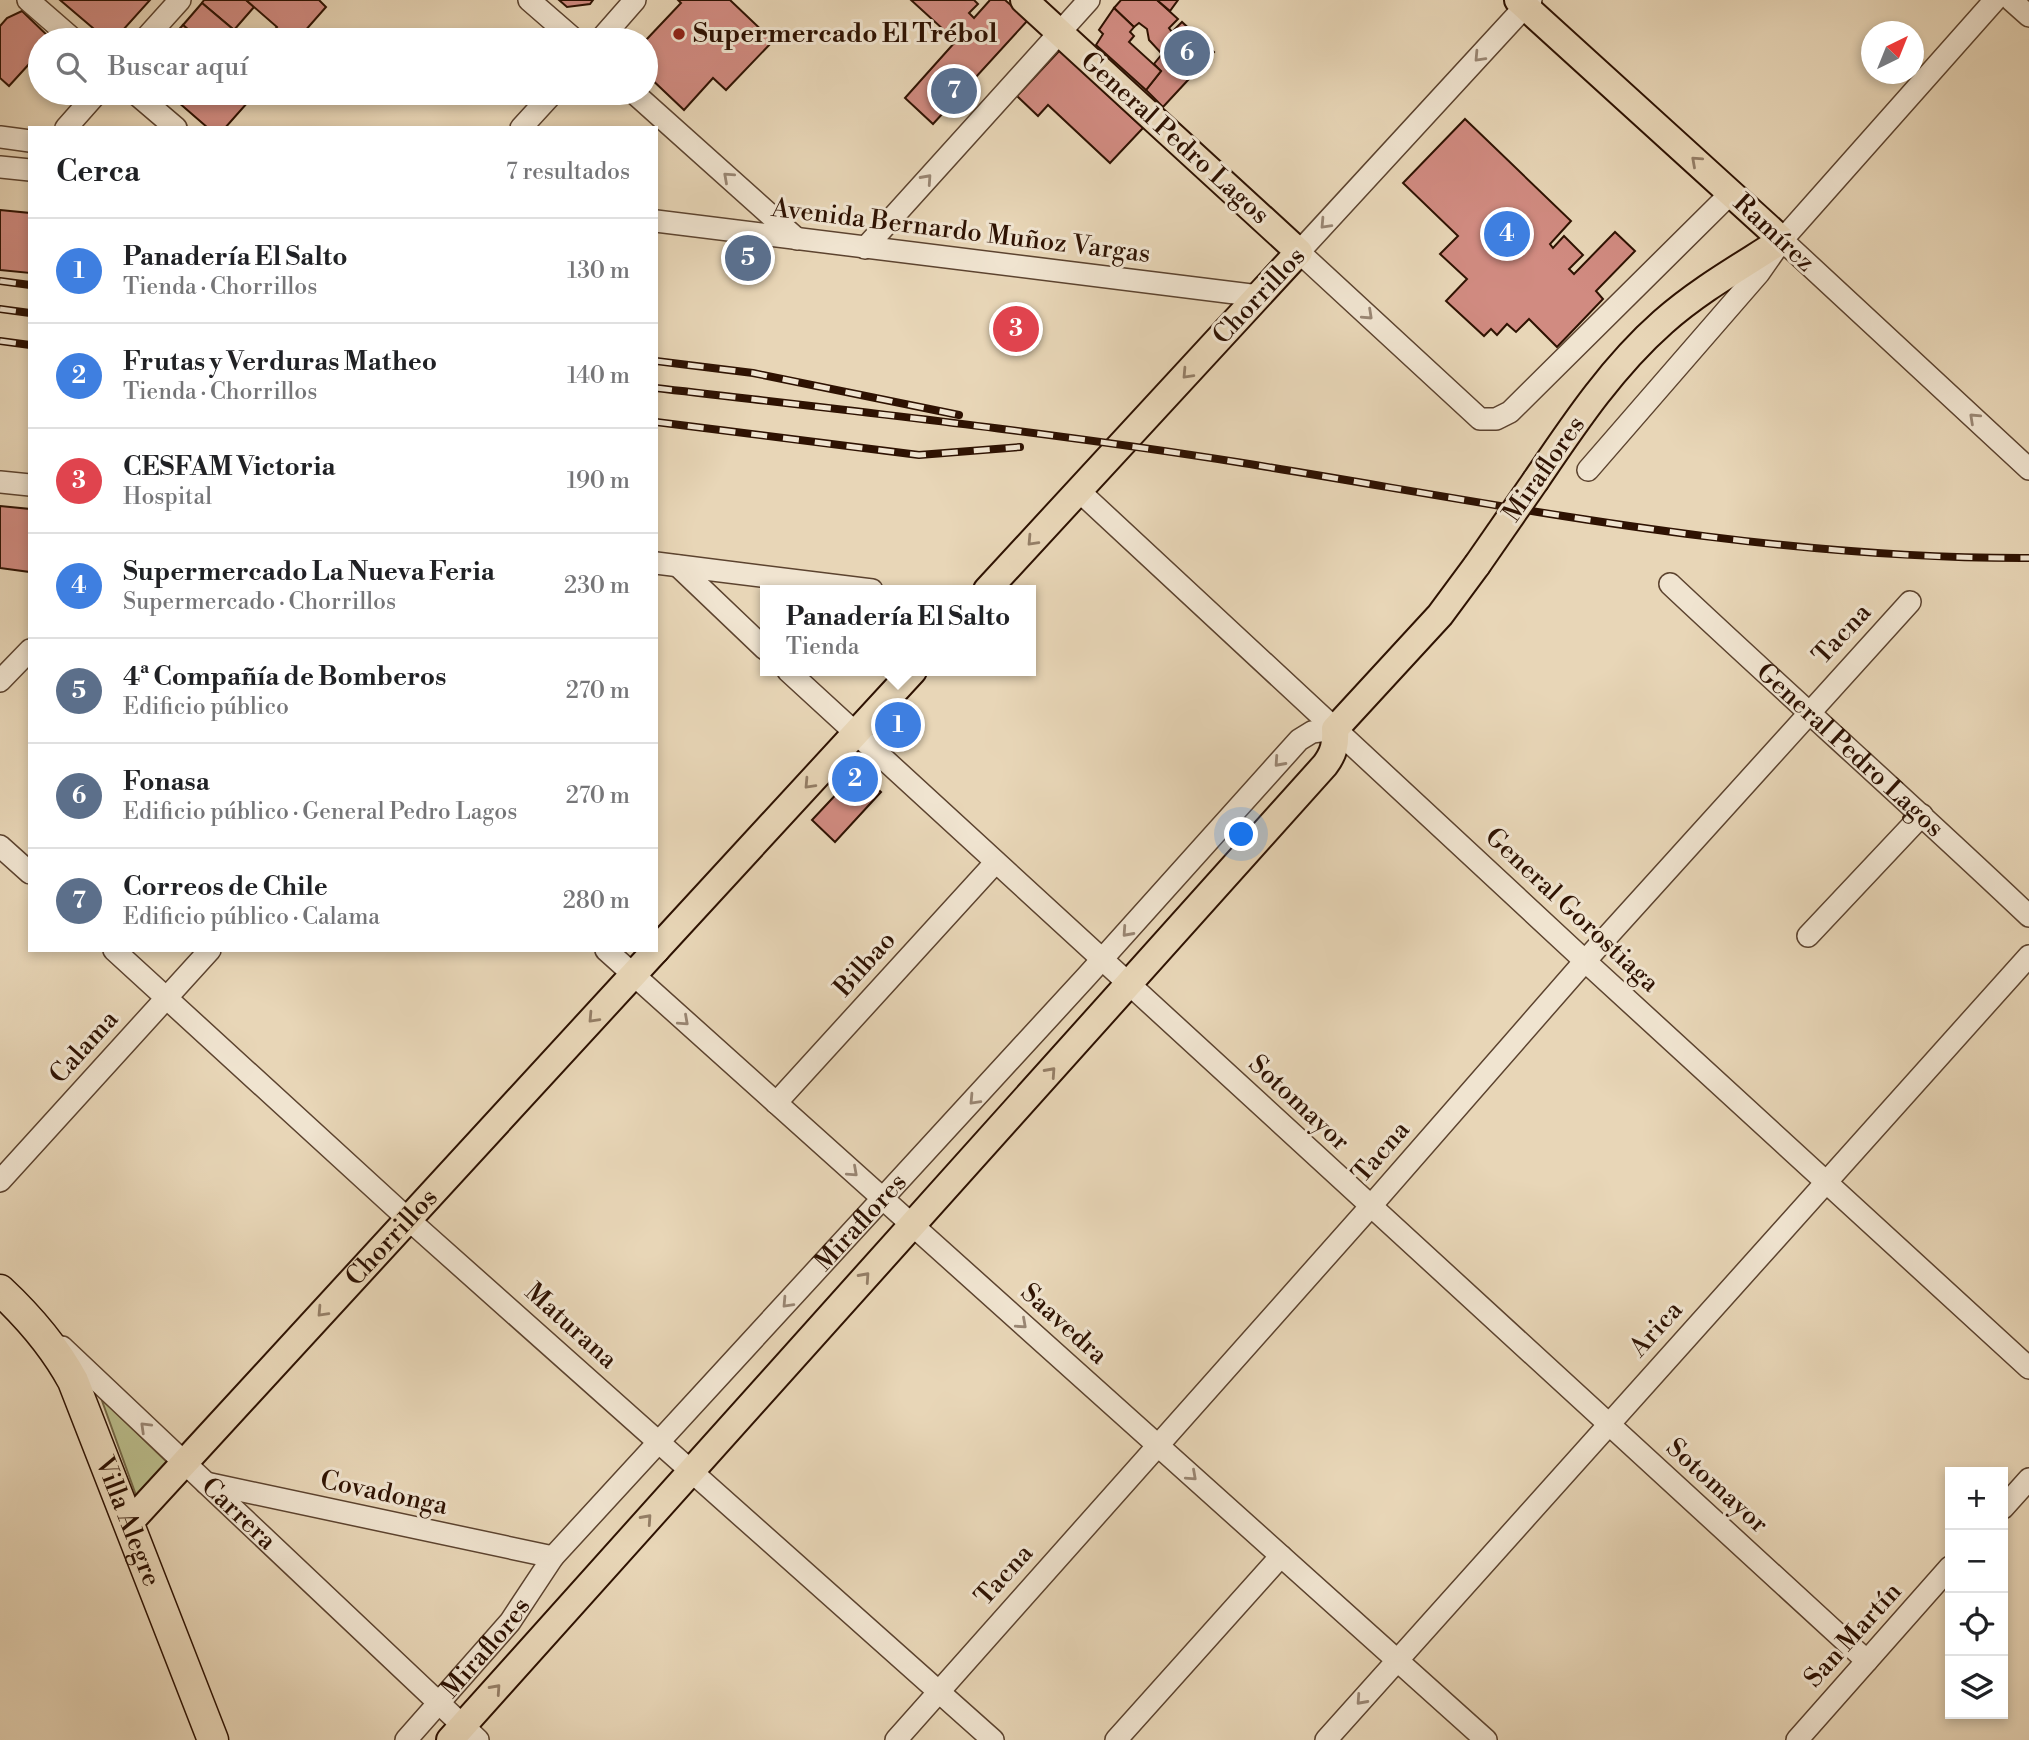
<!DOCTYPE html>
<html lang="es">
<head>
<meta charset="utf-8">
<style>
  body { margin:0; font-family:"Libre Bodoni",serif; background:#f2f2f2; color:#202124 }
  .controls { position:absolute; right:21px; bottom:21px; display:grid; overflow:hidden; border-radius:0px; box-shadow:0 4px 10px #0003 }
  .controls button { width:63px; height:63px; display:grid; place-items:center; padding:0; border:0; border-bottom:2px solid #e0e0e0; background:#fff; color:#202124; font:35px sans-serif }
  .compass { position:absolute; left:1861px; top:21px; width:63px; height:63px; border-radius:50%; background:#fff; box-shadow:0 4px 10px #0003; rotate:43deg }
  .you { position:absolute; left:1242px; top:835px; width:24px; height:24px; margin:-18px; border:5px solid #fff; border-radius:50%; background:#1a73e8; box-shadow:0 0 0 10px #1a73e833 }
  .badge { display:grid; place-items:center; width:46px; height:46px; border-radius:50%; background:#8f2418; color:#fff; font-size:23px; font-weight:700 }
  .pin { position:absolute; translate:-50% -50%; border:4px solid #fff; box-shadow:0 2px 7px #0006 }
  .popup { position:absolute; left:760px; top:585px; width:276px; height:91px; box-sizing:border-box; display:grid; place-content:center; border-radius:0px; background:#fff; filter:drop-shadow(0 2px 5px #0005); font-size:23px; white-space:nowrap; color:#757577 }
  .popup b { font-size:26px; color:#202124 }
  .popup::after { content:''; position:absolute; left:50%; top:100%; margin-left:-14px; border:14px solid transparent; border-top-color:#fff }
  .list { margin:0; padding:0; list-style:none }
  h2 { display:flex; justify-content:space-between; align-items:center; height:91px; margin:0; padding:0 28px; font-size:30px }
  h2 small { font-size:23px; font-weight:400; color:#757577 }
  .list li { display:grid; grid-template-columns:46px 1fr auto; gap:21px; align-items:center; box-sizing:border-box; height:105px; padding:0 28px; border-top:2px solid #e0e0e0 }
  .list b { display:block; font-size:26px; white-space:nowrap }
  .list p { margin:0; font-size:23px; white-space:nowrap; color:#757577 }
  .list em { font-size:23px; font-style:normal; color:#757577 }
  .icon { flex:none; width:38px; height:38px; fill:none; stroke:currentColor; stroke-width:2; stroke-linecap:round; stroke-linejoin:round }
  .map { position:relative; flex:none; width:2029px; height:1740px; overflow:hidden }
  .search { position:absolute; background:#fff; box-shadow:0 4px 10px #0003; left:28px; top:28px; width:630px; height:77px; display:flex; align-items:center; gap:18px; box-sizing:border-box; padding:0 24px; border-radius:38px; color:#757577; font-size:26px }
  .panel { position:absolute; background:#fff; box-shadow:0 4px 10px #0003; left:28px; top:126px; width:630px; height:826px; border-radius:0px }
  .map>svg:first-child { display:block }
  .green { fill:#babd8b; stroke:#746846; stroke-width:2 }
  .building { fill:#d18b81; stroke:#2e1202; stroke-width:2 }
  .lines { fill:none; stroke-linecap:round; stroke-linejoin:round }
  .minor-casing { stroke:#5c432f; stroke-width:24 }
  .major-casing { stroke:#2e1202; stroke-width:30 }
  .highway-casing { stroke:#2e1202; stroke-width:33 }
  .minor { stroke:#f0e4d0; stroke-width:21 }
  .major { stroke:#e8d6b7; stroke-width:26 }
  .highway { stroke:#e8d6b7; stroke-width:30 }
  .rail-casing { stroke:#2e1202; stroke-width:8 }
  .rail { stroke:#f0e4d0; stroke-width:5; stroke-dasharray:16; stroke-linecap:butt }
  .major-bridge-casing { stroke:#2e1202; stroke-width:30; stroke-linecap:butt }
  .major-bridge { stroke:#e8d6b7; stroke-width:26 }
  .oneway { stroke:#998673 }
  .oneway2 { stroke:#947e66 }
  .poi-dot { fill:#8f2418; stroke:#f0e4d0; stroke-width:2.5 }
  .labels { text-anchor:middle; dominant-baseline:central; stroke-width:6; stroke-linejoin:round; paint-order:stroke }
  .poi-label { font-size:26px; font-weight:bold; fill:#2e1202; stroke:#f0e4d0; text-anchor:start }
  .street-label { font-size:26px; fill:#2e1202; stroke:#f0e4d0 }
</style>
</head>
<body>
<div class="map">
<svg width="2029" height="1740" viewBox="0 0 2029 1740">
  <rect width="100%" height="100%" fill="#e8d6b7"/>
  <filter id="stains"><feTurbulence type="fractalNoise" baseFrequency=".00286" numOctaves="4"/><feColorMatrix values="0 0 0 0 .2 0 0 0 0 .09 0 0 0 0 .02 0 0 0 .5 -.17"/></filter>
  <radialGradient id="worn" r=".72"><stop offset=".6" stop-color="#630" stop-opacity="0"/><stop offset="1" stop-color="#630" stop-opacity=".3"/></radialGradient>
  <polygon class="green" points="101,1398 170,1465 137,1498"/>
  <g class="building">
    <polygon points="60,0 150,0 114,40 107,40"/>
    <polygon points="204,0 246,0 254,7 234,30 202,3"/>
    <polygon points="246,0 319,0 326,7 297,40 270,40 267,38 277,27"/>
    <polygon points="559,0 593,0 590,4 567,7"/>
    <polygon points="678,0 730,0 773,41 726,90 713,78 684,110 646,74 646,40 681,3"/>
    <polygon points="911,0 974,0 978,4 969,13 974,18 990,0 1005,0 1028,20 933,124 905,98 956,41"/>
    <polygon points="1121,0 1157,0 1178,19 1169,28 1172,32 1182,22 1214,52 1163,107 1146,90 1161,71 1154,64 1162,54 1149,40 1147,29 1139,23 1134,27 1114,8"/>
    <polygon points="1157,0 1178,0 1170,11"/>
    <polygon points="202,3 234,30 226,40 200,40 183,25"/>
    <polygon points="1114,8 1134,27 1130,32 1134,36 1129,42 1161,71 1146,90 1096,45 1103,34 1099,30"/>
    <polygon points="22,11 52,40 40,40 40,52 9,86 0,78 0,26 7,18"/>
    <polygon points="183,25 200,40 169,40"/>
    <polygon points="1060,50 1143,128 1110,163 1048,105 1038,116 1017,96"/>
    <polygon points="167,93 187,93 178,102"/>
    <polygon points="187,93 256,93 225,128 208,128 178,102"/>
    <polygon points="1465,119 1571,221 1550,244 1553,248 1564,236 1583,255 1569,269 1574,274 1615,232 1635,251 1596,291 1603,299 1557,347 1529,319 1516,332 1507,324 1497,335 1491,329 1484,336 1446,301 1467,279 1440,254 1458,236 1403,183"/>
    <polygon points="0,210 30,213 30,273 0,270"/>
    <polygon points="0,506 30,509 30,572 0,568"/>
    <polygon points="858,771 881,792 835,842 812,820"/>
  </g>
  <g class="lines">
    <g class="minor-casing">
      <g id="minor">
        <polyline points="28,0 74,40"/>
        <polyline points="529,0 575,40"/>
        <polyline points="1531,0 1299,252 1480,419 1496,419 1510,412 1731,193"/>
        <polyline points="2011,0 2029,16"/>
        <polyline points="144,40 180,0"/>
        <polyline points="600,40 635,0"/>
        <polyline points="135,93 176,128"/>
        <polyline points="634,93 797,239"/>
        <polyline points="66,128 97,93"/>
        <polyline points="521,128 553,93"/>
        <polyline points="0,137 30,141"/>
        <polyline points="0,167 30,170"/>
        <polyline points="656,221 1259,296"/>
        <polyline points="1782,240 2029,469"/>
        <polyline points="865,248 1089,0"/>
        <polyline points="1588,470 1759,273 1782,240 1995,0"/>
        <polyline points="0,482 30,485"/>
        <polyline points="1079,491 1585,961 2029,1368"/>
        <polyline points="656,563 872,590"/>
        <polyline points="678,566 765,649"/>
        <path id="s1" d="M1670 584C1789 696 1911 804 2029 916"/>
        <polyline points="788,671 1867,1661"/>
        <polyline points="0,681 30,650"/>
        <polyline points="0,846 30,873"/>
        <polyline points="1808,936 1922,815"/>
        <polyline points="114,950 408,1219 993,1740"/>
        <polyline points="606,950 1486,1740"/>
        <polyline points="776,1103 995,863"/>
        <polyline points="0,1181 210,950"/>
        <path id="s2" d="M62 1347 478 1740"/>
        <polyline points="206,1483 553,1557"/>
        <polyline points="2003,1508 2029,1479"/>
        <path id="s3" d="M406 1740 510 1622 553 1557 1087 976 1299 740 1312 732 1335 729"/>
        <polyline points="896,1740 1370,1207 1585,961 1910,602"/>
        <polyline points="1116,1740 1281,1556"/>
        <polyline points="1326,1740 2029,956"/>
        <polyline points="1797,1740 1950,1567"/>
      </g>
    </g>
    <g class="major-casing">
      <g id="major">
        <path d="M1518 0 1782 240C1742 266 1699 290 1663 322 1612 367 1574 424 1536 480"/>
        <polyline points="987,590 1299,252 1024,0"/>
        <polyline points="656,950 913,671"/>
        <path id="s4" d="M129 1523 656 950"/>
        <path d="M450 1740 1325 765C1334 753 1336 744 1335 729L1440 615 1477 565"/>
      </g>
    </g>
    <g class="highway-casing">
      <g id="highway">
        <path id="s5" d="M0 1290C30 1318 54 1346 73 1381L213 1740"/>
      </g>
    </g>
    <use href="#minor" class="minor"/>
    <use href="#major" class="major"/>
    <use href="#highway" class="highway"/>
    <g class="rail-casing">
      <g id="rail">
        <polyline points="0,281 30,285"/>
        <polyline points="0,309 30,313"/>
        <polyline points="0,341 30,345"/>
        <polyline points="656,361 753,373 959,415"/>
        <path d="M656 388C852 411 1048 432 1243 463 1505 505 1762 559 2029 558"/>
        <polyline points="656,422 919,455 1020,447"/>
      </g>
    </g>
    <use href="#rail" class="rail"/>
    <g class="major-bridge-casing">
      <polyline id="major-bridge" points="1477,565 1536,480"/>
    </g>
    <use href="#major-bridge" class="major-bridge"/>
  </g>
  <defs><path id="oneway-chevron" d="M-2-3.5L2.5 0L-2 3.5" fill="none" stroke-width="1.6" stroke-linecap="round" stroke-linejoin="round" transform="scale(1.75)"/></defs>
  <g class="oneway">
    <use href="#oneway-chevron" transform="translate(1479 57) rotate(133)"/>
    <use href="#oneway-chevron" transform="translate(728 177) rotate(-138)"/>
    <use href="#oneway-chevron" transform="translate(927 179) rotate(-48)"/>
    <use href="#oneway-chevron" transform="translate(1325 224) rotate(133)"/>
    <use href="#oneway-chevron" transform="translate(1368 315) rotate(43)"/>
    <use href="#oneway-chevron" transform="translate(1974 418) rotate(-137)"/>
    <use href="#oneway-chevron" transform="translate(1279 762) rotate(132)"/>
    <use href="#oneway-chevron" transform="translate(1127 932) rotate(132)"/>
    <use href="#oneway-chevron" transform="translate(684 1021) rotate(42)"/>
    <use href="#oneway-chevron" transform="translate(974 1100) rotate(133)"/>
    <use href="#oneway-chevron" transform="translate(853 1172) rotate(42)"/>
    <use href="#oneway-chevron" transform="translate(787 1303) rotate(133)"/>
    <use href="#oneway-chevron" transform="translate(1022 1324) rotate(42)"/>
    <use href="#oneway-chevron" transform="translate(145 1427) rotate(-136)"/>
    <use href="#oneway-chevron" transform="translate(1192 1476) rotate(42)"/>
    <use href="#oneway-chevron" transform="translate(1361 1700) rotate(132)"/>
  </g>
  <g class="oneway2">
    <use href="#oneway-chevron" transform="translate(1696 161) rotate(-138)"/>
    <use href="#oneway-chevron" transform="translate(1187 374) rotate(133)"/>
    <use href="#oneway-chevron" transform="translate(1032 541) rotate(133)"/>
    <use href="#oneway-chevron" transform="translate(809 784) rotate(133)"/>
    <use href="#oneway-chevron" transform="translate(593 1018) rotate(133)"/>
    <use href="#oneway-chevron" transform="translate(1051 1072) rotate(-48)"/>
    <use href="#oneway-chevron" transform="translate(865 1277) rotate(-48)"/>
    <use href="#oneway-chevron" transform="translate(322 1312) rotate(133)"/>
    <use href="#oneway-chevron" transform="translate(647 1519) rotate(-48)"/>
    <use href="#oneway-chevron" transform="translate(496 1689) rotate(-48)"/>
  </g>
  <circle class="poi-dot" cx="679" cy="34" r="7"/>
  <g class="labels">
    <g class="poi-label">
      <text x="693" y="34">Supermercado El Trébol</text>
    </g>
    <g class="street-label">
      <text transform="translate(1175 138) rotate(42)">General Pedro Lagos</text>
      <text transform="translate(961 231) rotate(7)">Avenida Bernardo Muñoz Vargas</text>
      <text transform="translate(1774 233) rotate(43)">Ramírez</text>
      <text transform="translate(1259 296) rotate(-47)">Chorrillos</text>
      <text transform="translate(1544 469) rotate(-55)">Miraflores</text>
      <text transform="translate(1842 634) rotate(-47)">Tacna</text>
      <text stroke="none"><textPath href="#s1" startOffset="245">General Pedro Lagos</textPath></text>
      <text transform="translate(1572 910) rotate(43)">General Gorostiaga</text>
      <text transform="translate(865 964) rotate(-48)">Bilbao</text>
      <text transform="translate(84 1047) rotate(-48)">Calama</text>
      <text transform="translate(1299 1103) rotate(43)">Sotomayor</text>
      <text transform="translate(1381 1152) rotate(-49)">Tacna</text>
      <text stroke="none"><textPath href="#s3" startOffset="690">Miraflores</textPath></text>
      <text stroke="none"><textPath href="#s4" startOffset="388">Chorrillos</textPath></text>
      <text transform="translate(1064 1324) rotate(42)">Saavedra</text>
      <text transform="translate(571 1326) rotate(42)">Maturana</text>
      <text transform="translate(1656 1329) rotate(-48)">Arica</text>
      <text transform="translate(1717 1486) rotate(42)">Sotomayor</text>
      <text transform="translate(384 1493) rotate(12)">Covadonga</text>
      <text stroke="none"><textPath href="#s2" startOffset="243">Carrera</textPath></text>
      <text stroke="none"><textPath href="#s5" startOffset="268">Villa Alegre</textPath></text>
      <text transform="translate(1004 1575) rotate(-48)">Tacna</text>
      <text transform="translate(1853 1635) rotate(-48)">San Martín</text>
      <text stroke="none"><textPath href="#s3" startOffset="122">Miraflores</textPath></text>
    </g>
  </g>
  <rect width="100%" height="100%" filter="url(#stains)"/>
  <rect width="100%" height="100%" fill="url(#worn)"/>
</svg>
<div class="controls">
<button>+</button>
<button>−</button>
<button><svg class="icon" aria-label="locate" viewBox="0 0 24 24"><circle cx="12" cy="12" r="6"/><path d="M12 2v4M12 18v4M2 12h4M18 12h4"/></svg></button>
<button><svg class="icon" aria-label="layers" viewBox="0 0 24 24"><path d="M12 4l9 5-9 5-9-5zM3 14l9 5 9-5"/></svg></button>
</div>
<svg class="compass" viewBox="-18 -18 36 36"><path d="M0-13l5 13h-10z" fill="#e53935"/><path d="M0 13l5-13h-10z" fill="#757577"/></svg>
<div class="you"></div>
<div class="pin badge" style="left:898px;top:725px;background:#3f7fe0">1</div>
<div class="popup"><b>Panadería El Salto</b>Tienda</div>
<div class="pin badge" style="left:855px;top:779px;background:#3f7fe0">2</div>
<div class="pin badge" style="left:1016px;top:329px;background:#e0444e">3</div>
<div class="pin badge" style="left:1507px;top:234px;background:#3f7fe0">4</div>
<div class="pin badge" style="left:748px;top:258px;background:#5c6f8a">5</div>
<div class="pin badge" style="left:1187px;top:53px;background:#5c6f8a">6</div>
<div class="pin badge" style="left:954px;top:91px;background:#5c6f8a">7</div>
<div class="search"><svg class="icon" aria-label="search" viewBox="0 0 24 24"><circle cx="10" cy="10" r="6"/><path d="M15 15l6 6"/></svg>Buscar aquí</div>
<section class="panel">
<h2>Cerca<small>7 resultados</small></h2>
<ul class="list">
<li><span class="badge" style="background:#3f7fe0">1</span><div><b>Panadería El Salto</b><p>Tienda · Chorrillos</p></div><em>130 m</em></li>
<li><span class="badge" style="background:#3f7fe0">2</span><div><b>Frutas y Verduras Matheo</b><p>Tienda · Chorrillos</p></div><em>140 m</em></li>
<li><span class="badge" style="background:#e0444e">3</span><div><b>CESFAM Victoria</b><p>Hospital</p></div><em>190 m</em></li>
<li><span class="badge" style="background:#3f7fe0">4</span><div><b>Supermercado La Nueva Feria</b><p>Supermercado · Chorrillos</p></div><em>230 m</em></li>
<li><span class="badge" style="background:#5c6f8a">5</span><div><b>4ª Compañía de Bomberos</b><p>Edificio público</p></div><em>270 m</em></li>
<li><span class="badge" style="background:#5c6f8a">6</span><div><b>Fonasa</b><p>Edificio público · General Pedro Lagos</p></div><em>270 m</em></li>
<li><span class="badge" style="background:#5c6f8a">7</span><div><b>Correos de Chile</b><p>Edificio público · Calama</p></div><em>280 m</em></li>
</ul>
</section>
</div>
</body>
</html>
